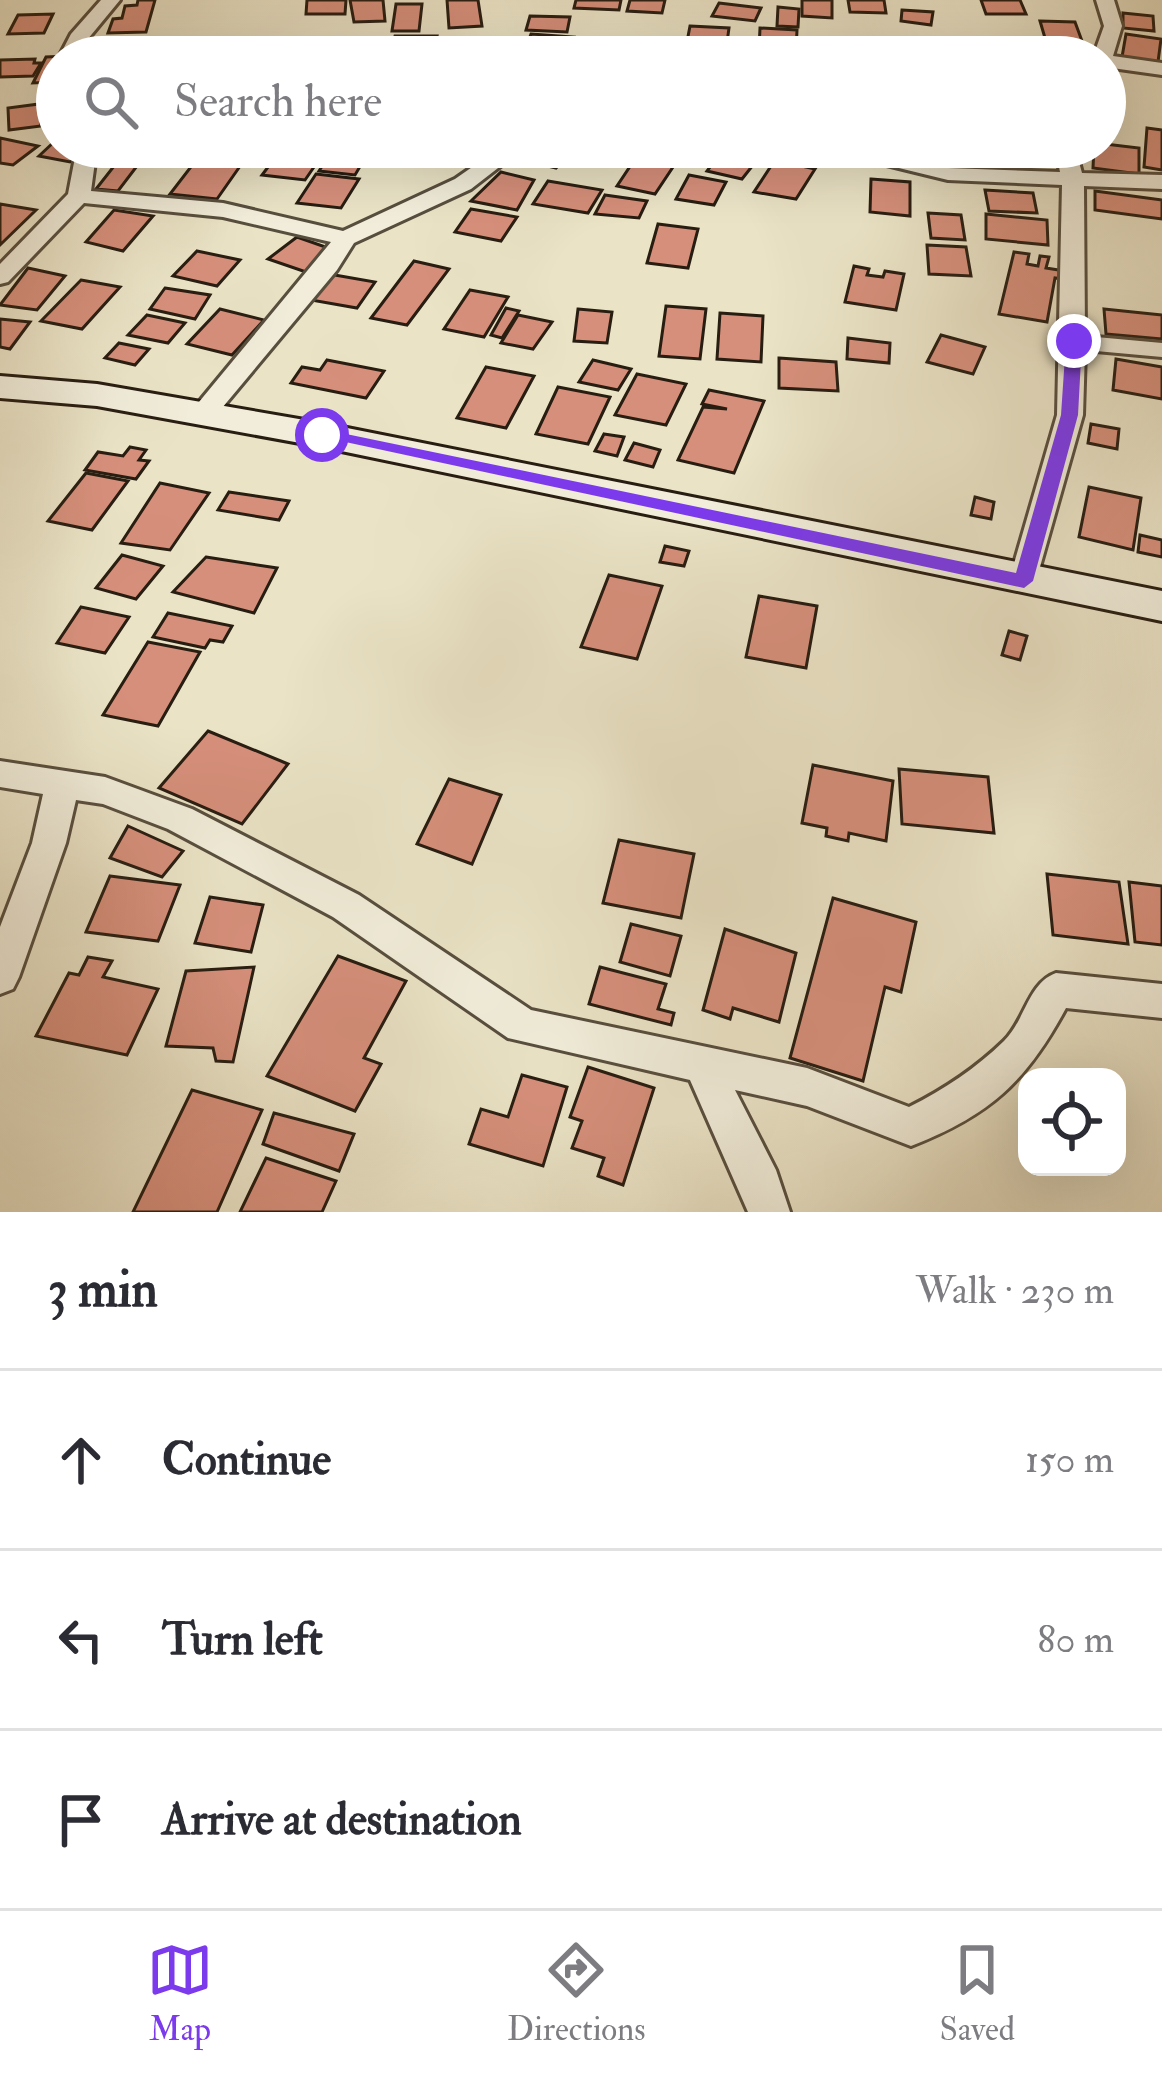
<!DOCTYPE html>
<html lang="en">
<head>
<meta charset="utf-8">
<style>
  body { margin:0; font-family:"IM FELL Double Pica",serif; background:#f2f2f3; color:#2b2b33 }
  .controls { position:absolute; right:36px; bottom:36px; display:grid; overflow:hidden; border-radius:24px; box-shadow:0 12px 48px #0002 }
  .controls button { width:108px; height:108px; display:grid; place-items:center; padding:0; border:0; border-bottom:3px solid #e1e1e2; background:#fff; color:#2b2b33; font:60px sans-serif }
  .stop { position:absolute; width:36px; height:36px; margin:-27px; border:9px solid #7c3aed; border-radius:50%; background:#fff }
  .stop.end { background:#7c3aed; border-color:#fff; box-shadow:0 3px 12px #0008 }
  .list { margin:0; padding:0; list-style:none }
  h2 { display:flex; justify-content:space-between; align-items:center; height:156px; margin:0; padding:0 48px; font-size:51px }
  h2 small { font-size:39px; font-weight:400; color:#7c7c81 }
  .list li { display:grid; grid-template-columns:78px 1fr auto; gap:36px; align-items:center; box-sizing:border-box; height:180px; padding:0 48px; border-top:3px solid #e1e1e2 }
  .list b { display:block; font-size:45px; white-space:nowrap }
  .list em { font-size:39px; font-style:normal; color:#7c7c81 }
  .icon { flex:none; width:66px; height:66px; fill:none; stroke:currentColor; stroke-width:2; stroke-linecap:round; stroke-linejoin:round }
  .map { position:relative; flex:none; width:1162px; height:1212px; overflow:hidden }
  .search { position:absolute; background:#fff; box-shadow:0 12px 48px #0002; left:36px; right:36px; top:36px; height:132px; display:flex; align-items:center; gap:30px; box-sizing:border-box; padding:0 42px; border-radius:66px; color:#7c7c81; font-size:45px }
  .sheet { height:696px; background:#fff }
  nav { display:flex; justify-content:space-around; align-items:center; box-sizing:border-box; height:168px; border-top:3px solid #e1e1e2; background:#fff; font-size:33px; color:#7c7c81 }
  nav a { display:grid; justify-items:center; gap:6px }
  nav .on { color:#7c3aed }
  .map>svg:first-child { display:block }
  .building { fill:#d68f7b; stroke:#281d11; stroke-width:3 }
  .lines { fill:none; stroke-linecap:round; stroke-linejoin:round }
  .street-casing { stroke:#584e3e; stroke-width:6 }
  .secondary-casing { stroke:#281d11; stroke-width:6 }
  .street { fill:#f1edda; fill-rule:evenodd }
  .secondary { fill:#f1edda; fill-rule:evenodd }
  .route { fill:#7c3aed }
</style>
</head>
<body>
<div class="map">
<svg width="1162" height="1212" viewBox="0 0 1162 1212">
  <rect width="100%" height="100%" fill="#eae3c6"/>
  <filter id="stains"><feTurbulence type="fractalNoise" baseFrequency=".00167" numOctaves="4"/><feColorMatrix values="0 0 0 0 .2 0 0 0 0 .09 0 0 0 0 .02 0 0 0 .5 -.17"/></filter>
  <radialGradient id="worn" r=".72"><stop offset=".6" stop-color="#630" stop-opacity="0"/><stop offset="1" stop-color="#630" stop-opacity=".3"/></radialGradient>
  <g class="building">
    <polygon points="138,0 155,0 146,32 108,33 113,19 122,18 125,6 137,5"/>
    <polygon points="307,0 346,0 345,14 306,14"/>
    <polygon points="350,0 383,0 385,21 354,22"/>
    <polygon points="447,0 478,0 482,26 449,28"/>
    <polygon points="576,0 621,0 619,10 574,8"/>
    <polygon points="630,0 665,0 662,13 627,11"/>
    <polygon points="802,0 832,0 832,18 802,16"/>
    <polygon points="848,0 884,0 886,13 850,12"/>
    <polygon points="981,0 1020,0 1026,14 986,14"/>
    <polygon points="719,3 761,8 755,21 712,16"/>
    <polygon points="396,4 422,4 419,31 392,31"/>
    <polygon points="778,7 799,9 798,27 777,26"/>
    <polygon points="902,10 933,12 931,25 901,21"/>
    <polygon points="1123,13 1153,16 1154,31 1123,28"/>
    <polygon points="53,14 44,33 8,34 18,15"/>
    <polygon points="530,16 570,17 567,32 526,30"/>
    <polygon points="1040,21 1075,22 1082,41 1045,38"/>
    <polygon points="690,26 729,28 726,50 686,47"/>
    <polygon points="760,28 797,30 796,51 759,49"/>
    <polygon points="531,34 574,37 568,53 525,50"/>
    <polygon points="1126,34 1161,39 1158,62 1122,57"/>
    <polygon points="395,36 437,36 433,56 390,56"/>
    <polygon points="146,38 189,38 182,57 139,57"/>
    <polygon points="1033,41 1076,44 1076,57 1034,53"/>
    <polygon points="68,56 57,57 55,82 33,83 46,57"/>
    <polygon points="35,59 34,63 41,63 33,76 0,77 0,60"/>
    <polygon points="39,104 41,126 9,130 8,108"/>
    <polygon points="1147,128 1162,130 1162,170 1144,167"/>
    <polygon points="0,138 38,146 13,165 0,163"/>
    <polygon points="56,140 57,147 77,148 71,153 78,154 70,162 39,156"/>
    <polygon points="1105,144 1139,148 1139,174 1093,168 1094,147"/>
    <polygon points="129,147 150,149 118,191 96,189"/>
    <polygon points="283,147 291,147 325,151 305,180 262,175"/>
    <polygon points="390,147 440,147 427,161 385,153"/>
    <polygon points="531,147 556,147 572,151 556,168 519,159"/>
    <polygon points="593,147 633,147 618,165 584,158"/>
    <polygon points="725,147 761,155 742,179 707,171"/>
    <polygon points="330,154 365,158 355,175 319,171"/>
    <polygon points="200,155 245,159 217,199 170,194"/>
    <polygon points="637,156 675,164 655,194 617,186"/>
    <polygon points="775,160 815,169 796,199 754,192"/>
    <polygon points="501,172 534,180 517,210 471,201"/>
    <polygon points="316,174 359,179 341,208 297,203"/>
    <polygon points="689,175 726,182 714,205 676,199"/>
    <polygon points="871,179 910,182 910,216 870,212"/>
    <polygon points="548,181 602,190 588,213 533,204"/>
    <polygon points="985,190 1033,193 1037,213 989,211"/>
    <polygon points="1095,191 1162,200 1162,219 1095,210"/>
    <polygon points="605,195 647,201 639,218 595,214"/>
    <polygon points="0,204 36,210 0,245"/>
    <polygon points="471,209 517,217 501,241 455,232"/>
    <polygon points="114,210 153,216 123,251 86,242"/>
    <polygon points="928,213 961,215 965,240 931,238"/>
    <polygon points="986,214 1047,220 1048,245 986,239"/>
    <polygon points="658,224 698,229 688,268 647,263"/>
    <polygon points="297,237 334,250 306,272 268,259"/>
    <polygon points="927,245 966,247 971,276 929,274"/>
    <polygon points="197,251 240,260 217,286 173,276"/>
    <polygon points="1014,252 1029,254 1027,264 1038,266 1040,256 1049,257 1046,268 1065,271 1064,279 1055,278 1047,322 999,314"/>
    <polygon points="414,261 449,269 407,325 371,318"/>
    <polygon points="854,266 869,269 867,275 883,277 885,271 904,274 896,310 845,302"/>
    <polygon points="28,268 65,276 37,310 0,305"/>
    <polygon points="329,274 375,282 357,308 311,300"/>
    <polygon points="81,280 120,287 82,329 41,321"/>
    <polygon points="165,288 210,295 195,319 150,309"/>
    <polygon points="470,290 508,297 484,337 444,329"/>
    <polygon points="666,306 706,309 700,359 659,356"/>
    <polygon points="506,308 519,311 502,338 491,335"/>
    <polygon points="220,309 264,320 232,355 187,344"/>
    <polygon points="578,309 612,312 607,343 574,341"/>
    <polygon points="1104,309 1162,315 1162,339 1106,334"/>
    <polygon points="720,313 763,316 761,362 717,359"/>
    <polygon points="147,315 185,323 168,343 128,335"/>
    <polygon points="518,315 552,322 533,349 501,343"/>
    <polygon points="0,319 30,322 10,349 0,347"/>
    <polygon points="941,335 985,347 973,374 927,362"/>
    <polygon points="848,338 890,343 889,363 847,359"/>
    <polygon points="119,343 149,349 135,365 105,358"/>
    <polygon points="779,358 836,362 838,391 779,388"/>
    <polygon points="1116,359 1162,367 1162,399 1113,390"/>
    <polygon points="327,360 384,371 366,398 291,383 302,367 320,370"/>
    <polygon points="593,360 631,369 618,390 579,382"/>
    <polygon points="486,367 534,376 506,428 457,418"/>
    <polygon points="637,374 686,384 666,425 615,415"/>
    <polygon points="558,387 610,397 588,444 536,434"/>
    <polygon points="709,390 764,401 734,473 678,460 703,407 727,409 702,404"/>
    <polygon points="1091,424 1119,429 1117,449 1088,443"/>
    <polygon points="604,434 624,437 617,456 595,451"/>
    <polygon points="634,443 660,450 653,467 625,460"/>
    <polygon points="130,447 146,450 139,460 149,461 136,479 85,470 98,452 123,456"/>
    <polygon points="86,473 128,481 92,530 48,521"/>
    <polygon points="160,483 209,493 170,550 121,543"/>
    <polygon points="1089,487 1141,498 1133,550 1079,537"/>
    <polygon points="229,492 289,501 279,520 218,510"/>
    <polygon points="975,497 994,502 991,519 971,515"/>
    <polygon points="1140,535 1162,540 1162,557 1138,552"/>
    <polygon points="665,546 689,551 684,566 660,562"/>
    <polygon points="122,555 163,566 136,599 96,588"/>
    <polygon points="206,557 277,568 254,613 173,592"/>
    <polygon points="609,575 662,586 637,659 581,647"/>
    <polygon points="759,596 817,606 806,668 746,657"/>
    <polygon points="81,607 129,617 105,653 57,643"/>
    <polygon points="168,613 232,626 223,642 210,640 205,648 153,637"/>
    <polygon points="1009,631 1027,636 1020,660 1002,655"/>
    <polygon points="148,642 200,652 158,726 103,715"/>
    <polygon points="208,731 288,764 242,824 159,788"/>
    <polygon points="813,765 893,781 886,841 849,833 848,841 826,836 827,828 802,823"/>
    <polygon points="899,769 988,777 994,833 902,824"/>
    <polygon points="449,779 501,795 472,864 417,844"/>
    <polygon points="128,826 183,851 162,877 110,858"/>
    <polygon points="619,840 694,854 681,918 603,903"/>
    <polygon points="1047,874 1119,882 1128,944 1053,935"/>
    <polygon points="110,876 180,885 158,941 86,932"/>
    <polygon points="1129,882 1162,886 1162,945 1135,942"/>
    <polygon points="210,897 263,905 251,952 195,943"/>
    <polygon points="833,898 916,922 901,992 885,987 863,1081 790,1058"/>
    <polygon points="631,924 681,936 670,976 620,962"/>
    <polygon points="725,929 796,953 779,1022 733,1008 730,1019 703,1010"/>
    <polygon points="338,956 406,981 364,1058 381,1064 355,1111 267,1076"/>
    <polygon points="88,957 112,961 103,977 158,989 127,1055 36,1036 69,973 79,975"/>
    <polygon points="254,967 233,1062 216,1061 213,1048 166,1046 186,971"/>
    <polygon points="600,967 666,984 658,1009 674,1013 671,1025 589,1004"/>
    <polygon points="588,1067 654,1088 623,1185 598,1176 604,1158 572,1148 582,1121 570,1117"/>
    <polygon points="522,1075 567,1087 543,1166 469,1144 481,1109 508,1117"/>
    <polygon points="192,1090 262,1110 217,1212 133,1212"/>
    <polygon points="274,1113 354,1134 339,1171 263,1144"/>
    <polygon points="266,1158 336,1181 322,1212 240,1212"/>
  </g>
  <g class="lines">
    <g class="street-casing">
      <g id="street">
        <polygon points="101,0 120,0 87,40 79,57 59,57 71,34"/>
        <polygon points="1096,0 1114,0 1122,26 1113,56 1162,63 1162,75 1105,67 1105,57 1093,57 1104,26"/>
        <polygon points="77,147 97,147 91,191 223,203 343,231 455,179 501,147 525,147 471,189 354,243 337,270 212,420 203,422 190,414 194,408 331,242 223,217 84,203 8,282 0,284 0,264 68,194"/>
        <polygon points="813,147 852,147 948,168 1060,172 1055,147 1075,147 1082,173 1162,175 1162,189 1084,186 1085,336 1162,343 1162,357 1085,350 1083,415 1034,588 1024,591 1009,581 1057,415 1062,185 948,180"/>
        <path d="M0 761 105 777 192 809 359 895 531 1010 807 1068 909 1107C945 1089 975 1069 1004 1041 1025 1021 1028 983 1056 973L1162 984V1018L1066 1008C1026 1082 990 1115 911 1146L807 1106 735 1090 776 1170 790 1212H748L690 1080 508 1038 333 917 168 829 103 804 76 800 66 843 19 977 13 989 0 994V927L32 843 43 794 0 787Z"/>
      </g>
    </g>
    <g class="secondary-casing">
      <polygon id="secondary" points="0,376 97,384 322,423 1162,591 1162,621 322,447 97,406 0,398"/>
    </g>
    <use href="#street" class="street"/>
    <use href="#secondary" class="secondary"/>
  </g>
  <polygon class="route" points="1074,337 1082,341 1078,415 1033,581 1024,588 313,435 322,429 1016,573 1061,415 1066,341"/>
  <rect width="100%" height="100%" filter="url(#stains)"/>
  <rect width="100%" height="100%" fill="url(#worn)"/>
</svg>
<div class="controls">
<button><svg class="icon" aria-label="locate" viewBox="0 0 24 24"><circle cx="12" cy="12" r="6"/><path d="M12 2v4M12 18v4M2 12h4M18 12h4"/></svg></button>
</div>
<div class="stop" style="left:322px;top:435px"></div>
<div class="stop end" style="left:1074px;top:341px"></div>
<div class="search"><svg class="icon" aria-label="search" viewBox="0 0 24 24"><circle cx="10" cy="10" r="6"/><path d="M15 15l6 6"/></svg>Search here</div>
</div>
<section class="sheet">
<h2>3 min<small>Walk · 230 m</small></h2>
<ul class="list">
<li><svg class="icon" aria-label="ahead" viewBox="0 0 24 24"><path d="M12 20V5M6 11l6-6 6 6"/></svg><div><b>Continue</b></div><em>150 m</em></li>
<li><svg class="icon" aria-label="left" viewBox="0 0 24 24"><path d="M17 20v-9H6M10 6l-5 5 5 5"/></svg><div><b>Turn left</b></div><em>80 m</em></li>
<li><svg class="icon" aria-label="arrive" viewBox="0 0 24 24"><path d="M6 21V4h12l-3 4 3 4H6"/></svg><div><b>Arrive at destination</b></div></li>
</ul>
</section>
<nav>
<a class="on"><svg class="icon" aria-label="map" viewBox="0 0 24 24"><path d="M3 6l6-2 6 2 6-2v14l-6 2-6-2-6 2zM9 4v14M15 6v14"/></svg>Map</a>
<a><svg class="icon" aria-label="directions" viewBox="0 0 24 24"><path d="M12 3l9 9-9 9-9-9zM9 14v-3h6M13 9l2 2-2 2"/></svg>Directions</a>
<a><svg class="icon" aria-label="saved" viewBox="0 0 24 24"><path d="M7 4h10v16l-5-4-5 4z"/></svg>Saved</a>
</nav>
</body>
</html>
